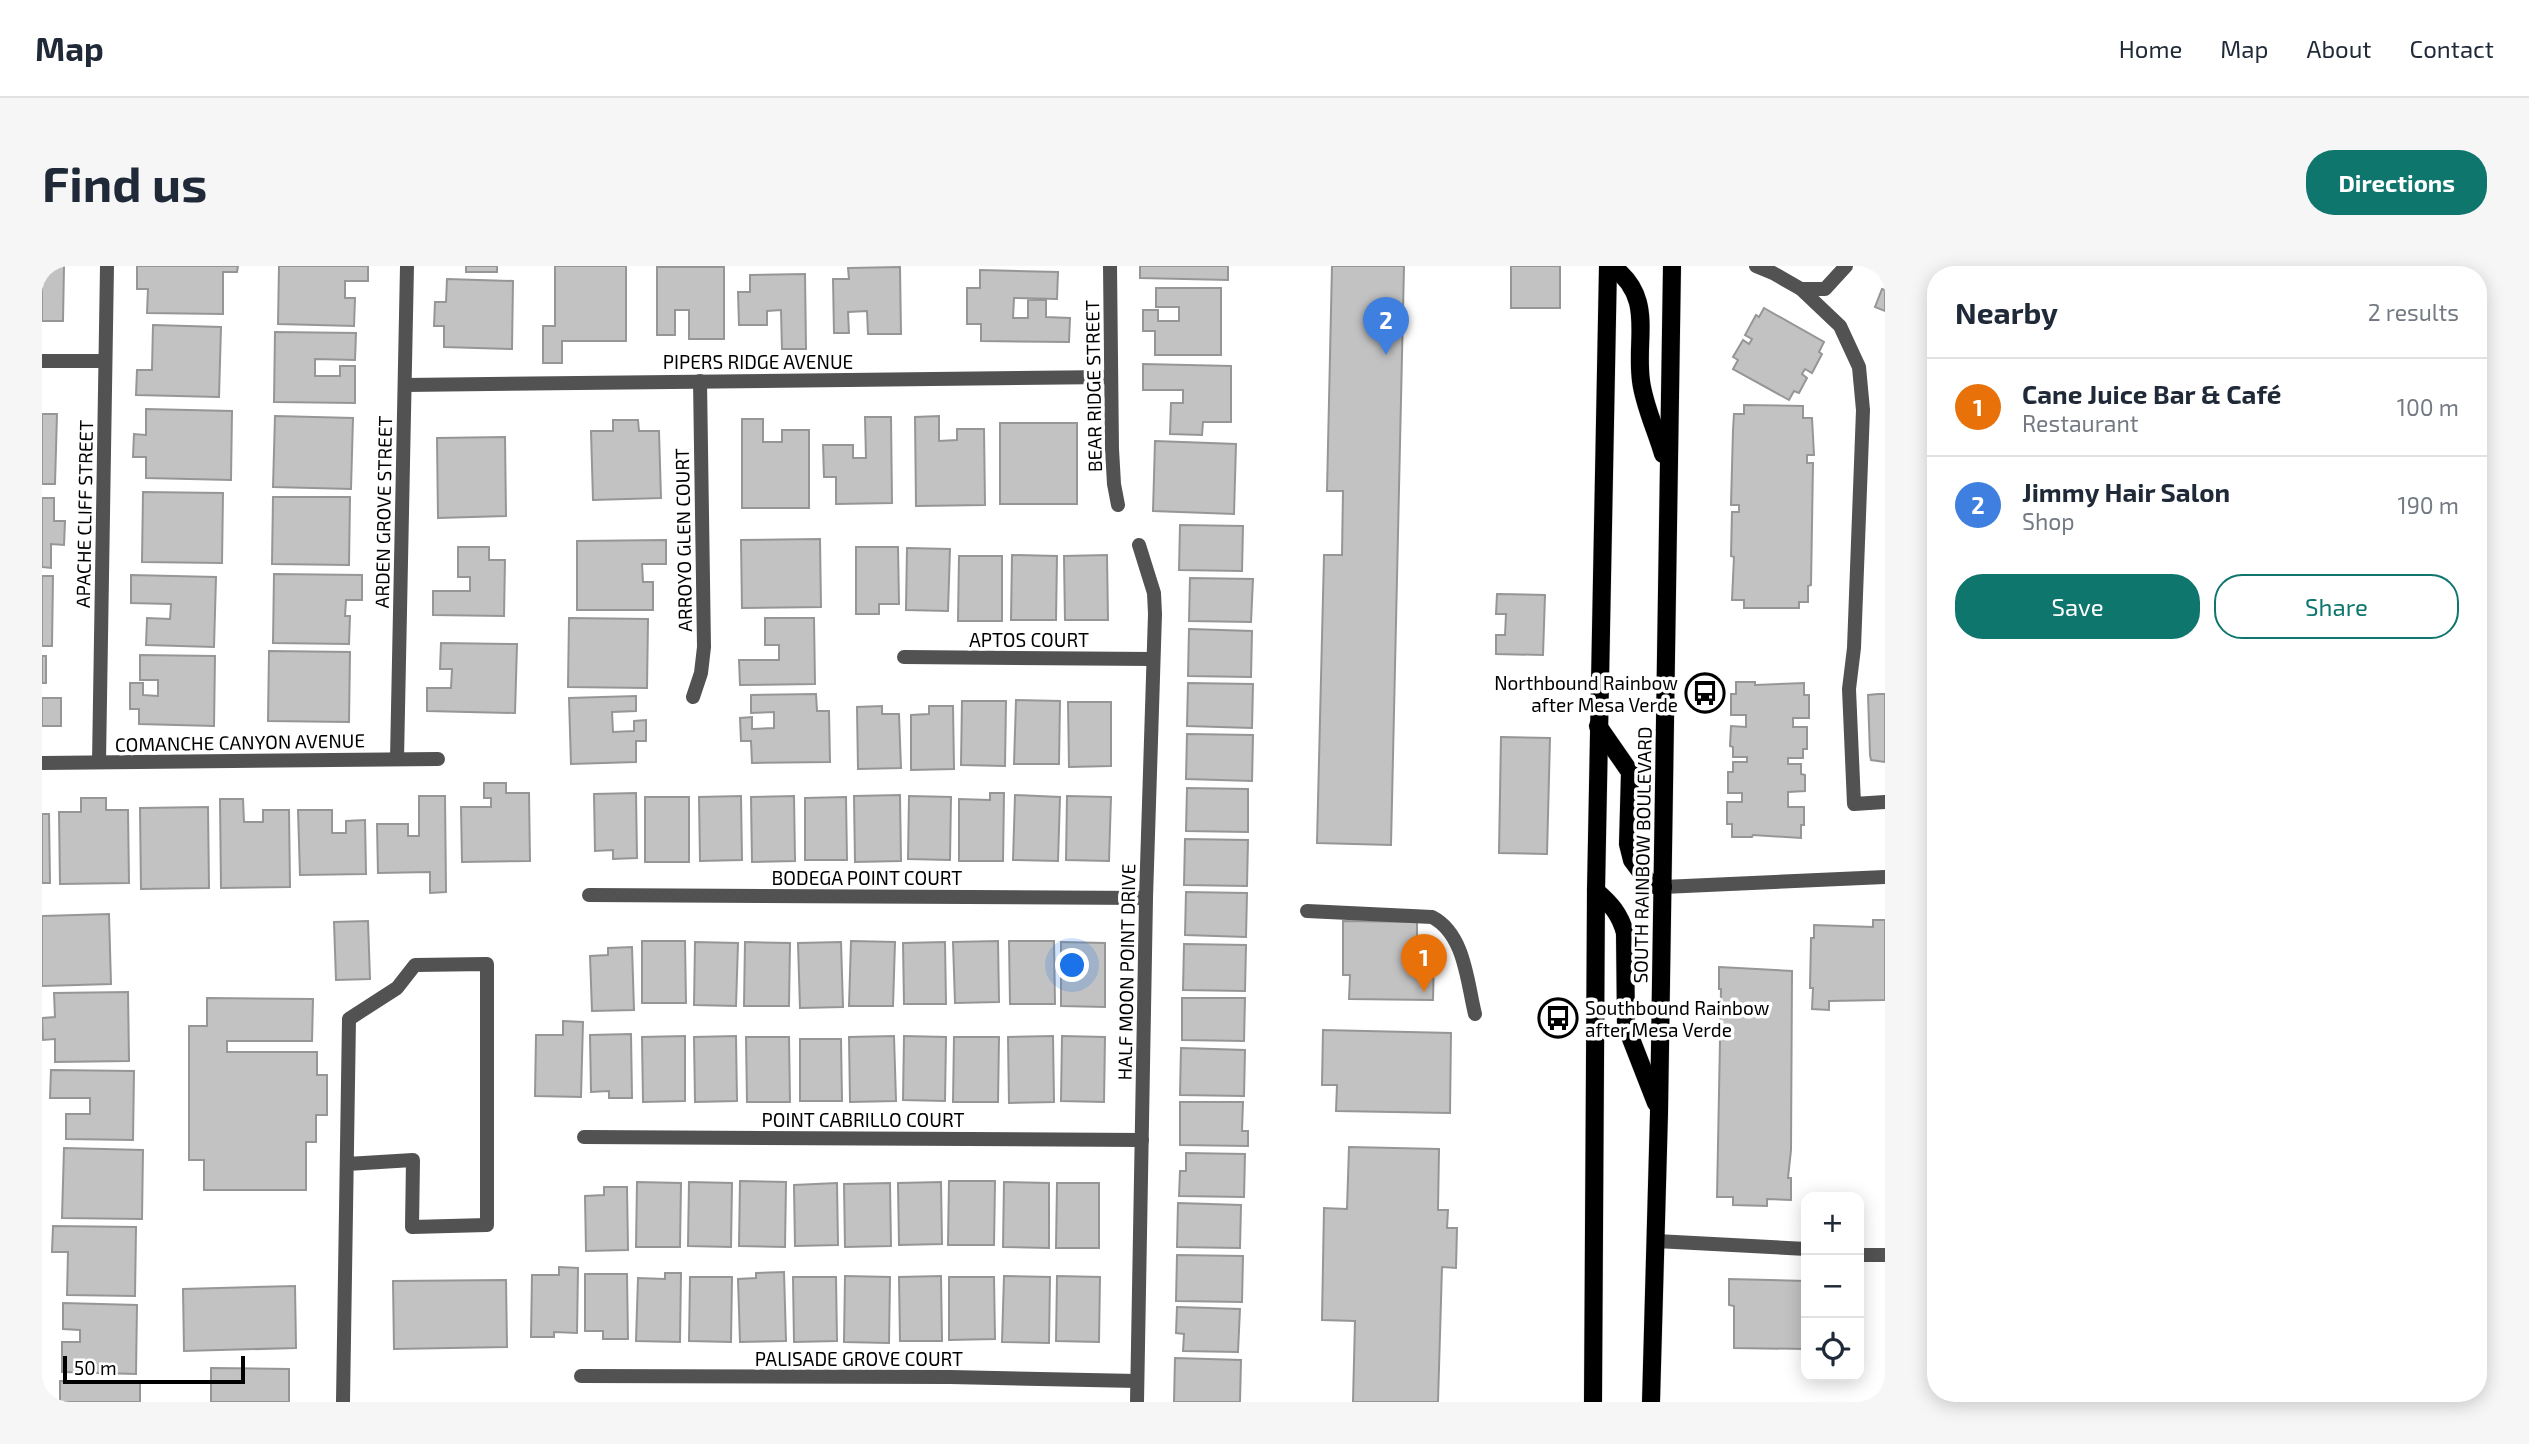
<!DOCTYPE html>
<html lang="en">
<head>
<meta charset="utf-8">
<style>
  body { margin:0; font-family:"Exo 2",sans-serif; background:#f6f6f7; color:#1f2937 }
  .controls { position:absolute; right:21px; bottom:21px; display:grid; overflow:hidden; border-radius:14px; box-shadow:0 4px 18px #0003 }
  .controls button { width:63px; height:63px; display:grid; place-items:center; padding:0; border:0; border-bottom:2px solid #e0e1e3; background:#fff; color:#1f2937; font:35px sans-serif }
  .scale { position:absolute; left:21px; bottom:18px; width:182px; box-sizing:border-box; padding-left:7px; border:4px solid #000; border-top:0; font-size:19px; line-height:24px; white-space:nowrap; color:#000; -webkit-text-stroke:5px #fff; paint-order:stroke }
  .you { position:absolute; left:1031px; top:700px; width:24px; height:24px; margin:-18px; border:5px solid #fff; border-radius:50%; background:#1a73e8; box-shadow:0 0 0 10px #1a73e833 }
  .badge { display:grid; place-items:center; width:46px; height:46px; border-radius:50%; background:#0f766e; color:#fff; font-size:23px; font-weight:700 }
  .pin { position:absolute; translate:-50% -58px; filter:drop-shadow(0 2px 4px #0008) }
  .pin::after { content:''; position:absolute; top:37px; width:24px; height:21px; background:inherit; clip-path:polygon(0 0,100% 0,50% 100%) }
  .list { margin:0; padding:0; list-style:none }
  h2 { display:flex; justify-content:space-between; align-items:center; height:91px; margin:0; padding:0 28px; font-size:30px }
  h2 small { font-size:23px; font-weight:400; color:#747a83 }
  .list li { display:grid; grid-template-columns:46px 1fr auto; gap:21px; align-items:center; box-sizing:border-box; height:98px; padding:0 28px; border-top:2px solid #e0e1e3 }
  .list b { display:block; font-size:26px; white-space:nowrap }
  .list p { margin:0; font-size:23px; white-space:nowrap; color:#747a83 }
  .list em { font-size:23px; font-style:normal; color:#747a83 }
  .actions { display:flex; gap:14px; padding:21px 28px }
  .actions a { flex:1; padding:16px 0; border:2px solid #0f766e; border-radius:28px; text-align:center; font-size:24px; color:#0f766e }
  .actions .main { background:#0f766e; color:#fff }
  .icon { flex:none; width:38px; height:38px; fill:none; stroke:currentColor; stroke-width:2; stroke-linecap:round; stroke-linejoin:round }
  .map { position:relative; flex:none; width:1843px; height:1136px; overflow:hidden; border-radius:28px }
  header { display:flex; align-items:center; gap:42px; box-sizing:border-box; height:98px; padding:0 35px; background:#fff; border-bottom:2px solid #e0e1e3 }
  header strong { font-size:33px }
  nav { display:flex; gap:38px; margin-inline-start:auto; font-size:24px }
  .intro { display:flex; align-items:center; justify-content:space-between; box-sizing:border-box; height:168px; padding:0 42px }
  h1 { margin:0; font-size:49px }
  .button { padding:18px 32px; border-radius:28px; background:#0f766e; color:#fff; font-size:24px; font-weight:700 }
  main { display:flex; gap:42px; padding:0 42px }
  aside { flex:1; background:#fff; border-radius:28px; box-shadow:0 4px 18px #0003 }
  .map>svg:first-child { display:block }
  .building { fill:#c2c2c2; stroke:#969696; stroke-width:2 }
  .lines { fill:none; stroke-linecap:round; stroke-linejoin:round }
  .primary-casing { stroke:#dbdbdb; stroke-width:19 }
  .service { stroke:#525252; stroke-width:14 }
  .minor { stroke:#525252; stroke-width:14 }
  .primary { stroke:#000; stroke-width:18 }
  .labels { text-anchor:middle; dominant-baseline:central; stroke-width:7; stroke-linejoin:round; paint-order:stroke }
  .street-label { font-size:19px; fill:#000; stroke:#fff }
  .poi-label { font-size:19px; fill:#000; stroke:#fff; text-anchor:end }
</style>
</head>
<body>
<header>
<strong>Map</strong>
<nav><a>Home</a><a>Map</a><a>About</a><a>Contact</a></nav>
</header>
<div class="intro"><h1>Find us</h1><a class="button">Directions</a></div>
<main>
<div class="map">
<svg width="1843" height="1136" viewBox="0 0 1843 1136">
  <rect width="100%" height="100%" fill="#fff"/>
  <g class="building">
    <polygon points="0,0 22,0 21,55 0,55"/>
    <polygon points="95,0 196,0 195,6 181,6 181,48 105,47 106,23 95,23"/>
    <polygon points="237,0 326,0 326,15 303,15 303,32 313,32 312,60 236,58"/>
    <rect x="424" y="0" width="31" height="6"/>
    <polygon points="513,0 584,0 584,75 520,75 520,97 501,97 501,60 513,60"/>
    <polygon points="1098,0 1186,0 1186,14 1098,12"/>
    <polygon points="1290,0 1362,0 1349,579 1275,577 1282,289 1300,289 1301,225 1285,225"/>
    <rect x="1469" y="0" width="49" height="42"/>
    <polygon points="615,1 682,1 682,73 647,73 647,44 633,44 633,69 615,69"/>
    <polygon points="858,1 859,68 826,68 825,45 806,46 807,67 792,67 791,13 807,13 806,2"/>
    <polygon points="938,4 1016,6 1015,33 972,32 971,52 986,52 986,34 1004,34 1004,51 1028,52 1027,76 939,75 939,58 925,58 925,22 938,22"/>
    <polygon points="763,8 764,83 740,83 739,44 725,45 725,59 697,59 696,26 708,26 708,9"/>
    <polygon points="405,13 471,15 470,83 402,81 402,60 392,60 393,36 404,36"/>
    <polygon points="1114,22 1179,22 1179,89 1113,89 1113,65 1101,65 1101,44 1116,44 1116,55 1137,55 1137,41 1114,41"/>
    <polygon points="1840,23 1843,24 1843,45 1833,41"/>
    <polygon points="1722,42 1782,76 1777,86 1780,88 1770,107 1763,103 1760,108 1765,112 1757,127 1752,125 1747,134 1691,103 1696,94 1691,91 1701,74 1707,78 1710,73 1703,69 1714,49 1717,51"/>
    <polygon points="111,59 179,61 177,131 94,129 95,104 110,104"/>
    <polygon points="233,66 314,67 313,94 273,93 273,110 298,110 298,100 313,100 313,137 232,136"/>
    <polygon points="1101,98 1189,100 1189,156 1161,156 1160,169 1128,168 1129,137 1141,137 1141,124 1101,124"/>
    <polygon points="1702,139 1761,140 1761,152 1770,152 1772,189 1765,189 1765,197 1771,197 1769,319 1766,320 1766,336 1757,336 1757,342 1702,342 1702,334 1690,334 1692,291 1689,290 1690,246 1697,246 1697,239 1689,239 1691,164 1692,148 1702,148"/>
    <polygon points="104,143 190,145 189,214 104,212 104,191 91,191 92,168 104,169"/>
    <polygon points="0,148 15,148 13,218 0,218"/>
    <polygon points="233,150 311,152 309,223 231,221"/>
    <polygon points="897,150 897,175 915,174 915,163 942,163 943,239 874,240 873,151"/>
    <polygon points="823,151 849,151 850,237 794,238 794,211 782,211 781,179 811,179 811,192 824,192"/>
    <polygon points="700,153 721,153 721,176 740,176 740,164 767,164 767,242 700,242"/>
    <polygon points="571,154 596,154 597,165 617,165 619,232 551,234 549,165 571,165"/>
    <rect x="958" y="157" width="77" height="81"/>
    <polygon points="463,171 464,250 396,252 395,172"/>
    <polygon points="1113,175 1194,178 1192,248 1111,245"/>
    <polygon points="101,226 181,227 180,297 100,296"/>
    <polygon points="231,231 308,231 307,299 230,298"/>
    <polygon points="0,232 12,232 12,255 23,255 22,279 9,278 9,302 0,301"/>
    <polygon points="1138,259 1201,260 1200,305 1137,304"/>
    <polygon points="778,273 779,341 700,342 699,274"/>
    <polygon points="624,274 624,298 600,298 601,316 611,316 611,344 535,344 535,275"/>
    <polygon points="416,281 447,281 447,294 463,294 462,350 391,349 391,325 428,325 428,311 416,311"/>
    <polygon points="814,281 856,281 857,338 837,338 837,348 814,348"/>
    <polygon points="865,282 908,283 906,345 864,344"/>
    <polygon points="970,289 1015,290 1014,354 969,354"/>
    <polygon points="1065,289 1066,354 1023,354 1022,290"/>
    <polygon points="917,290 960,290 960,355 916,355"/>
    <polygon points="232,308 320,309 320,334 304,334 303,350 308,350 307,378 231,377"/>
    <polygon points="89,309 174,311 172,381 104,379 105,352 128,353 129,338 89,337"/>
    <polygon points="0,310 11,310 10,380 0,380"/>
    <polygon points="1148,312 1211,313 1209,356 1147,355"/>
    <polygon points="1455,328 1503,329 1501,389 1454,388 1454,369 1463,369 1464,348 1454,348"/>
    <polygon points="527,352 606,353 605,422 526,421"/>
    <polygon points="723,352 772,352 773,418 698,419 697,394 737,394 737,379 723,379"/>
    <polygon points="1147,363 1210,365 1209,411 1146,410"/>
    <polygon points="399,377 475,378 473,447 385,445 385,422 409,422 410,403 398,403"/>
    <polygon points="227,385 308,386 307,456 226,455"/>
    <polygon points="98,389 173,390 172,460 97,458 97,443 88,443 88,417 101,417 101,429 116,430 116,414 98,414"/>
    <rect x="0" y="390" width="4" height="27"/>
    <polygon points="1694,416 1713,416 1713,419 1762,417 1762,429 1767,429 1767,452 1751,452 1751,461 1765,461 1765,483 1761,483 1761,492 1746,492 1746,498 1759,498 1759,508 1763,509 1763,525 1746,526 1746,541 1762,541 1762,559 1759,559 1759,572 1711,569 1710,571 1690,571 1690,558 1685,558 1685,536 1700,536 1700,527 1686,527 1686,506 1691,506 1691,496 1705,496 1705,491 1691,491 1691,481 1688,480 1689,460 1704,461 1704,449 1689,449 1689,428 1694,428"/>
    <polygon points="1146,417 1211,418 1210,462 1145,460"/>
    <polygon points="774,428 775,445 787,445 788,496 710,497 709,475 699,475 698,452 710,451 710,463 732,462 732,446 709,447 709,429"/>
    <polygon points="1836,428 1843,428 1843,496 1829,494 1828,489 1826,429"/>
    <polygon points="594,430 594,445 570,446 571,466 592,465 592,455 604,454 604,475 594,475 594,496 529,498 527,432"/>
    <rect x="0" y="432" width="19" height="28"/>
    <polygon points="974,434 1018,435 1017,498 972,498"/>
    <polygon points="920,435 964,435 963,500 919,499"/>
    <polygon points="1026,436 1069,436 1069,500 1027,501"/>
    <polygon points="840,440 840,448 857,448 859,502 816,503 815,441"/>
    <polygon points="887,440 911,440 912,503 869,504 869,449 887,448"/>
    <polygon points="1145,468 1211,469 1210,515 1144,513"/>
    <polygon points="1459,471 1508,472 1505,588 1457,587"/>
    <polygon points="442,517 464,517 464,527 487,527 488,595 420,596 419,541 449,541 449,532 442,532"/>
    <polygon points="1145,522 1206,523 1206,566 1144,565"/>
    <polygon points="594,527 595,592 571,593 571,584 553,585 552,528"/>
    <polygon points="948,527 962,527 961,595 917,595 917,533 948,534"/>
    <polygon points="858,529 859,595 813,596 812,530"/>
    <polygon points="973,529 1018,531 1016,595 971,594"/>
    <polygon points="377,530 403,530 404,626 388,627 388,606 336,607 335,558 366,558 366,570 377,570"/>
    <polygon points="699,530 700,594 658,595 657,531"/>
    <polygon points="752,530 753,595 710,596 709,531"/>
    <polygon points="867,530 909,531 908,594 866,593"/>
    <polygon points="1025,530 1069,531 1067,595 1024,594"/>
    <rect x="603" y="531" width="44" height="65"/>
    <polygon points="804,531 805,594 763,594 763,532"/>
    <polygon points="39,532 64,532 64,544 86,544 87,617 18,618 17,546 39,546"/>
    <polygon points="178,533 201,533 202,556 221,556 221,544 247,544 248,621 179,622"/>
    <polygon points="166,541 167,622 99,623 98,542"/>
    <polygon points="256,544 290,544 290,567 304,567 304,555 323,554 324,608 258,609"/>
    <polygon points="0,548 7,548 8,617 0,617"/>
    <polygon points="1143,573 1206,574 1205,620 1142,619"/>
    <polygon points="1144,626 1205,627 1204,671 1143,669"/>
    <polygon points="67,648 69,718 0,720 0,650"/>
    <polygon points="1831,654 1843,654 1843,734 1787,735 1787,744 1770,743 1771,722 1768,722 1769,672 1772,672 1772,659 1831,661"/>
    <polygon points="326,655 328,713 294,714 292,656"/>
    <polygon points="1301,655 1375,656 1375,688 1392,688 1391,734 1307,733 1308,709 1301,709"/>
    <polygon points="600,675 643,675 644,737 600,737"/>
    <polygon points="809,675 853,676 851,740 807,740"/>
    <polygon points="956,675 957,736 913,737 911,676"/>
    <polygon points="967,675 1012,675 1013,738 968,738"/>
    <polygon points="653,676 696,677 694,740 652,739"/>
    <polygon points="703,676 748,677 747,740 702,740"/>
    <polygon points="799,676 801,741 758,742 756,677"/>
    <polygon points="903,676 904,738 862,738 861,677"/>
    <polygon points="1019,676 1063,677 1063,741 1019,740"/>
    <polygon points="1142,678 1204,679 1203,725 1141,724"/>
    <polygon points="590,681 592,744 550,745 548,690 566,689 566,682"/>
    <polygon points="1677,701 1750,705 1749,884 1746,912 1749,912 1749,934 1725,933 1725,940 1691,939 1691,931 1675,931 1679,723 1677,723"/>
    <polygon points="86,726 87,795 13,796 13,773 1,774 0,752 13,751 12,727"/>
    <polygon points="165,732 271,733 270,775 185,775 185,786 275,786 275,809 285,809 285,849 274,849 274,876 264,876 264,924 162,924 162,894 147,894 147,760 165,760"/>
    <polygon points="1140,732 1203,732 1202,775 1140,774"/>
    <polygon points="521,755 541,756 539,831 493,830 494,769 521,769"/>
    <polygon points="1281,764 1409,767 1408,847 1294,845 1295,819 1280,819"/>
    <polygon points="589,768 590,832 567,832 567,825 549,826 548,769"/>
    <polygon points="643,770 643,835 601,836 600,771"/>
    <polygon points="694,770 695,835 653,836 652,771"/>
    <polygon points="852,770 854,835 808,836 807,771"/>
    <polygon points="862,770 904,771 903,835 861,834"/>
    <polygon points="1011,770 1012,836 967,837 966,771"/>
    <polygon points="1020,770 1063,771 1062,836 1019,835"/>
    <polygon points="704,771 747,771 748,836 705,836"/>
    <polygon points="912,771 957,771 956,836 911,836"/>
    <polygon points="758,773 799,773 800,835 758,835"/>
    <polygon points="1139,782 1203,784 1202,830 1138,829"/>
    <polygon points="9,804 92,805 91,874 24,873 24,848 48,848 48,832 8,832"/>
    <polygon points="1138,836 1201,836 1200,865 1206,865 1206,880 1138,879"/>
    <polygon points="1307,881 1397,883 1396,944 1406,944 1405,962 1415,962 1414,1002 1400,1001 1396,1136 1311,1136 1313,1055 1280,1054 1282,942 1305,943"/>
    <polygon points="22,882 101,884 100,953 20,952"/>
    <polygon points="1144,887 1203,888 1202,931 1137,930 1138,905 1144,905"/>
    <polygon points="698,915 744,916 743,981 697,980"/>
    <polygon points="907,915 953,915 952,979 906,979"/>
    <polygon points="595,916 639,917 638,981 594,981"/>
    <polygon points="647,916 690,917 689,981 646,980"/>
    <polygon points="899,916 900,978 857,979 856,917"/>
    <polygon points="962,916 1007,917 1007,982 961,981"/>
    <polygon points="795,917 796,979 753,980 752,919"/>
    <polygon points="848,917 849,980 803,981 802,918"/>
    <polygon points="1015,917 1057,917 1057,982 1014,982"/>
    <polygon points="562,921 585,921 586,984 544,985 543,930 562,929"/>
    <polygon points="1136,937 1199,939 1198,982 1135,981"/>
    <polygon points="11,960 94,961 93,1030 25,1029 26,986 10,986"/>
    <polygon points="1135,989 1201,990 1200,1036 1134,1035"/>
    <polygon points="517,1001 536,1002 535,1067 512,1066 512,1071 489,1071 490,1009 517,1009"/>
    <polygon points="742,1006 744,1075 698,1076 696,1013 714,1012 714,1007"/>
    <polygon points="623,1007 639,1007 638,1076 594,1075 596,1012 623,1013"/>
    <polygon points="543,1008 585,1008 586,1073 561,1073 561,1065 543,1065"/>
    <polygon points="803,1010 848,1011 847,1077 802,1076"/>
    <polygon points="899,1010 900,1075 858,1075 857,1011"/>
    <polygon points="962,1010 1008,1011 1007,1077 960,1076"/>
    <polygon points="1015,1010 1058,1011 1057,1076 1014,1075"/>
    <polygon points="648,1011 690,1011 689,1076 647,1075"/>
    <polygon points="751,1011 794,1011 795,1075 752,1076"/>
    <polygon points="907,1011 952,1011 953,1073 907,1074"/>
    <polygon points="1687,1013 1764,1015 1764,1083 1692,1082 1692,1040 1687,1039"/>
    <polygon points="464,1014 465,1081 352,1083 351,1015"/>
    <polygon points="253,1020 254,1082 142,1085 141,1023"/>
    <polygon points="21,1037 95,1039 94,1108 20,1106 20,1076 38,1076 38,1064 21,1063"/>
    <polygon points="1135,1041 1198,1043 1196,1086 1141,1085 1142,1068 1134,1067"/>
    <polygon points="1133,1092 1199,1094 1198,1136 1132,1136"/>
    <polygon points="169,1102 247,1103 247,1136 169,1136"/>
    <polygon points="18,1115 98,1116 98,1136 18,1136"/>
  </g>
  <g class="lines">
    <g class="primary-casing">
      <g id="primary">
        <path d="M1570 0C1613 32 1593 70 1599 115 1602 139 1614 164 1621 188"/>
        <polyline points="1556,460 1588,506 1586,578 1590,594 1608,618 1621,621"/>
        <path d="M1554 625C1569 638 1578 648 1583 667L1584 760 1614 837"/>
        <polyline points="1551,1136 1554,625 1566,0"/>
        <polyline points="1609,1136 1617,847 1630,0"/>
      </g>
    </g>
    <g class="service">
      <polyline points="1714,0 1731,7 1759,23 1783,23 1804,0"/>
      <polyline points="1759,23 1798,60 1817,101 1821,144 1812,382 1807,423 1812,538 1843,536"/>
      <path d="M1265 645 1390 651C1423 668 1425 716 1433 748"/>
      <polyline points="1614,975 1764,983"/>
      <polyline points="1817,989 1843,989"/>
      <polyline points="301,1136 307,753 355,722 373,699 445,698 445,959 370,961 371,894 305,898"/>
    </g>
    <g class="minor">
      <polyline points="1068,0 1070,183 1072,218 1076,239"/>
      <polyline points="0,95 63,95"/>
      <polyline points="363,119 1069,111"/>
      <polyline points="862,391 1111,393"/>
      <polyline points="651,431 659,407 662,381 658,115"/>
      <polyline points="355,493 365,0"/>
      <polyline points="57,496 65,0"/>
      <polyline points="0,497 396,493"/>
      <polyline points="1621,621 1843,611"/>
      <polyline points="547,629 1104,632"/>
      <polyline points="542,871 1100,874"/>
      <polyline points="539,1110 908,1111 1095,1115"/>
      <polyline points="1095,1136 1104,632 1113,348 1112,327 1097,279"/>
    </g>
    <use href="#primary" class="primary"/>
  </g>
  <defs>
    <g id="bus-ring" transform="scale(2.0125)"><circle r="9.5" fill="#fff" stroke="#000" stroke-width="1.5"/><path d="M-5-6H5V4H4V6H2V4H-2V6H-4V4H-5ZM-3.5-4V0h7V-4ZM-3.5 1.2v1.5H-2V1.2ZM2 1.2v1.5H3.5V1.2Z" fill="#000"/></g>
  </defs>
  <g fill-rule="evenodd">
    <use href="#bus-ring" x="1663" y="427"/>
    <use href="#bus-ring" x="1516" y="752"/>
  </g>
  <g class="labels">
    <g class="street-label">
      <text x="716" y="95">PIPERS RIDGE AVENUE</text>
      <text transform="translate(1051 120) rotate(-91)">BEAR RIDGE STREET</text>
      <text transform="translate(341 246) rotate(-89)">ARDEN GROVE STREET</text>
      <text transform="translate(42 248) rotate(-89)">APACHE CLIFF STREET</text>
      <text transform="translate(641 274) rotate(-91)">ARROYO GLEN COURT</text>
      <text x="987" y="373">APTOS COURT</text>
      <text transform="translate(198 476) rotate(-1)">COMANCHE CANYON AVENUE</text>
      <text transform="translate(1600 589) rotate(-89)">SOUTH RAINBOW BOULEVARD</text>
      <text x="825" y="611">BODEGA POINT COURT</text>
      <text transform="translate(1084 706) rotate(-89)">HALF MOON POINT DRIVE</text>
      <text x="821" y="853">POINT CABRILLO COURT</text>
      <text x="817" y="1092">PALISADE GROVE COURT</text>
    </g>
    <g class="poi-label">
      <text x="1636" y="416">Northbound Rainbow<tspan x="1636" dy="22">after Mesa Verde</tspan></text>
      <text x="1543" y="741" text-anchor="start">Southbound Rainbow<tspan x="1543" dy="22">after Mesa Verde</tspan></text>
    </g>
  </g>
</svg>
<div class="controls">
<button>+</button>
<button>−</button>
<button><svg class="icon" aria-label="locate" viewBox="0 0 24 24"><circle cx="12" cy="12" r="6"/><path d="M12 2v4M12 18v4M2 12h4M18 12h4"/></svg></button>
</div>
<div class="scale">50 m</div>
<div class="you"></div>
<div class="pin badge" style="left:1382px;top:726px;background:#e8710a">1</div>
<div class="pin badge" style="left:1344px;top:89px;background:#3f7fe0">2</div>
</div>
<aside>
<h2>Nearby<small>2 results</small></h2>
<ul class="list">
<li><span class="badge" style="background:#e8710a">1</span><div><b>Cane Juice Bar &amp; Café</b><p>Restaurant</p></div><em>100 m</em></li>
<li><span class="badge" style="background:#3f7fe0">2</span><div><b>Jimmy Hair Salon</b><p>Shop</p></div><em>190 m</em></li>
</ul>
<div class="actions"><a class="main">Save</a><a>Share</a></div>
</aside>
</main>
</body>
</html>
